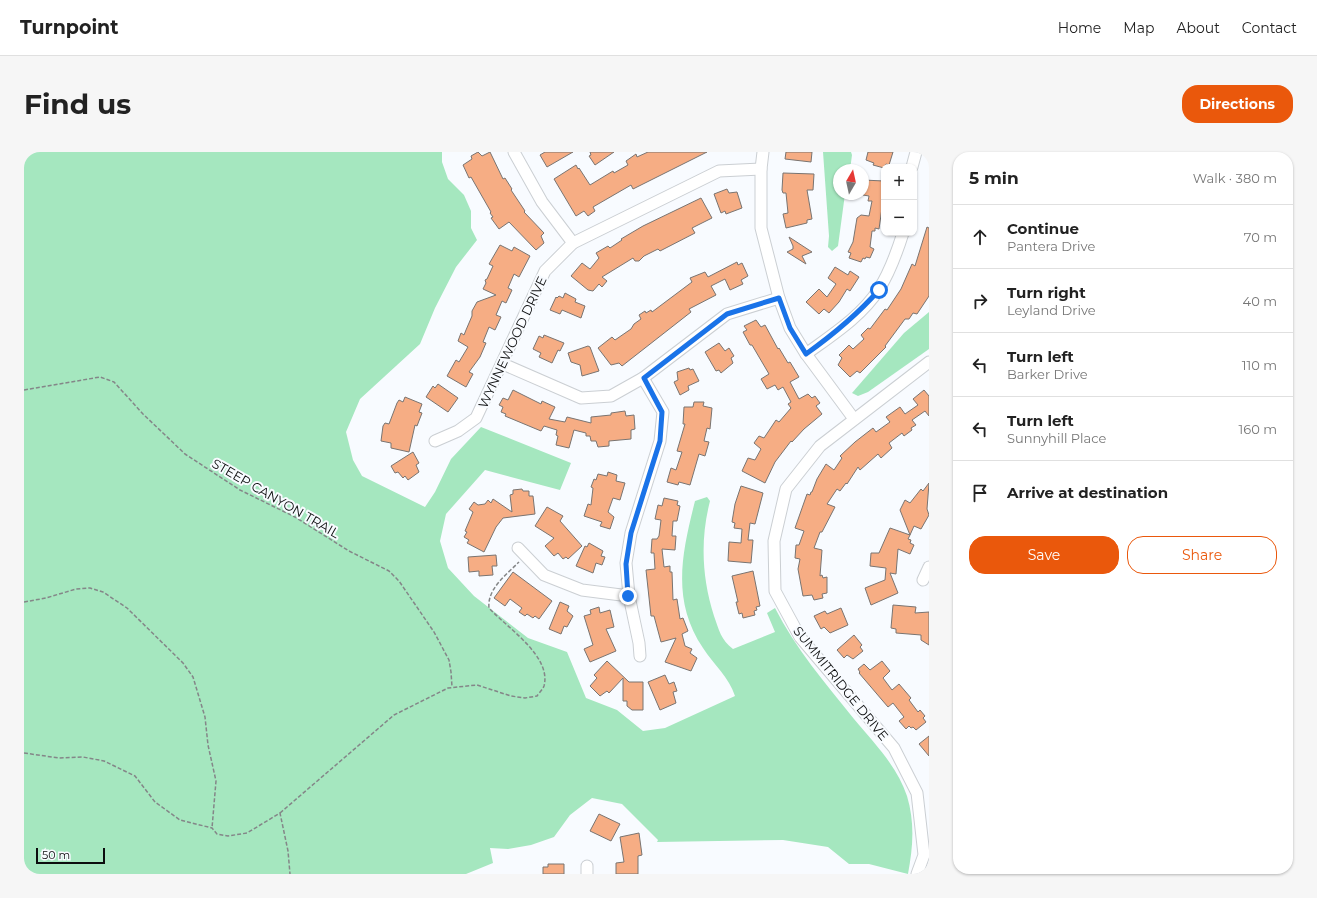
<!DOCTYPE html>
<html lang="en">
<head>
<meta charset="utf-8">
<style>
  body { margin:0; font-family:Montserrat,sans-serif; background:#f6f6f6; color:#222 }
  .controls { position:absolute; right:12px; top:12px; display:grid; overflow:hidden; border-radius:8px; box-shadow:0 1px 3px #0004 }
  .controls button { width:36px; height:36px; display:grid; place-items:center; padding:0; border:0; border-bottom:1px solid #e0e0e0; background:#fff; color:#222; font:20px sans-serif }
  .compass { position:absolute; left:809px; top:12px; width:36px; height:36px; border-radius:50%; background:#fff; box-shadow:0 1px 3px #0004; rotate:9deg }
  .scale { position:absolute; left:12px; bottom:10px; width:69px; box-sizing:border-box; padding-left:4px; border:2px solid #0c0d0e; border-top:0; font-size:11px; line-height:14px; white-space:nowrap; color:#0c0d0e; -webkit-text-stroke:3px #f8fbff; paint-order:stroke }
  .stop { position:absolute; width:12px; height:12px; margin:-9px; border:3px solid #1a73e8; border-radius:50%; background:#fff }
  .stop.end { background:#1a73e8; border-color:#fff; box-shadow:0 1px 4px #0008 }
  .list { margin:0; padding:0; list-style:none }
  h2 { display:flex; justify-content:space-between; align-items:center; height:52px; margin:0; padding:0 16px; font-size:17px }
  h2 small { font-size:13px; font-weight:400; color:#767676 }
  .list li { display:grid; grid-template-columns:26px 1fr auto; gap:12px; align-items:center; box-sizing:border-box; height:64px; padding:0 16px; border-top:1px solid #e0e0e0 }
  .list b { display:block; font-size:15px; white-space:nowrap }
  .list p { margin:0; font-size:13px; white-space:nowrap; color:#767676 }
  .list em { font-size:13px; font-style:normal; color:#767676 }
  .actions { display:flex; gap:8px; padding:12px 16px }
  .actions a { flex:1; padding:9px 0; border:1px solid #ea580c; border-radius:16px; text-align:center; font-size:14px; color:#ea580c }
  .actions .main { background:#ea580c; color:#fff }
  .icon { flex:none; width:22px; height:22px; fill:none; stroke:currentColor; stroke-width:2; stroke-linecap:round; stroke-linejoin:round }
  .map { position:relative; flex:none; width:905px; height:722px; overflow:hidden; border-radius:16px }
  header { display:flex; align-items:center; gap:24px; box-sizing:border-box; height:56px; padding:0 20px; background:#fff; border-bottom:1px solid #e0e0e0 }
  header strong { font-size:19px }
  nav { display:flex; gap:22px; margin-inline-start:auto; font-size:14px }
  .intro { display:flex; align-items:center; justify-content:space-between; box-sizing:border-box; height:96px; padding:0 24px }
  h1 { margin:0; font-size:28px }
  .button { padding:10px 18px; border-radius:16px; background:#ea580c; color:#fff; font-size:14px; font-weight:700 }
  main { display:flex; gap:24px; padding:0 24px }
  aside { flex:1; background:#fff; border-radius:16px; box-shadow:0 1px 3px #0004 }
  .map>svg:first-child { display:block }
  .green { fill:#a5e7bf }
  .building { fill:#f6ad84; stroke:#797471 }
  .lines { fill:none; stroke-linecap:round; stroke-linejoin:round }
  .street-casing { stroke:#cbcfd3; stroke-width:13 }
  .path { stroke:#848688; stroke-width:1.5; stroke-dasharray:4 2; stroke-linecap:butt }
  .street { stroke:#fff; stroke-width:11 }
  .route { stroke:#1a73e8; stroke-width:5 }
  .labels { text-anchor:middle; dominant-baseline:central; stroke-width:4; stroke-linejoin:round; paint-order:stroke }
  .street-label { font-size:13px; fill:#0c0d0e; stroke:#f8fbff }
</style>
</head>
<body>
<header>
<strong>Turnpoint</strong>
<nav><a>Home</a><a>Map</a><a>About</a><a>Contact</a></nav>
</header>
<div class="intro"><h1>Find us</h1><a class="button">Directions</a></div>
<main>
<div class="map">
<svg width="905" height="722" viewBox="0 0 905 722">
  <rect width="100%" height="100%" fill="#f8fbff"/>
  <g class="green">
    <path d="M0 0H418V10L424 27 440 43 447 59V76L453 88 432 115 411 156 396 192 336 247 322 280 329 308 338 324 401 355 411 340 427 307 457 275 547 311 536 338 461 318 422 362 416 389 424 416 450 444 504 486 543 500 562 546 593 558 619 579 641 576 711 544C705 525 690 513 679 496 647 448 658 401 671 349L683 345 686 349C676 388 678 426 690 464 695 478 697 488 709 497L751 480 743 461 751 456C771 496 802 532 830 567 850 591 873 614 883 644 891 671 889 695 884 722L845 712H825L804 695 759 688 633 690 634 688 598 652 568 646 546 663 530 685 507 693 484 697 466 696 469 711 442 722H0Z"/>
    <polygon points="799,0 827,0 828,3 826,18 815,18 815,42 821,42 814,94 808,99 804,95 805,84"/>
    <polygon points="905,160 905,197 844,240 834,244 828,241 880,181"/>
  </g>
  <g class="building">
    <polygon points="454,0 458,4 466,0 479,27 481,26 488,37 487,38 501,59 500,60 520,81 517,84 520,91 512,98 485,70 475,77 467,66 469,65 466,61 467,60 447,25 445,26 439,13 448,7 447,4"/>
    <polygon points="521,0 549,0 523,15 516,3"/>
    <polygon points="566,0 590,0 571,13 565,4 567,3"/>
    <polygon points="624,0 683,0 609,37 607,33 569,55 571,59 564,64 560,59 552,64 530,27 552,13 554,17 555,16 566,33 589,19 590,21 604,13 602,9 612,2 613,5"/>
    <polygon points="762,0 788,0 787,10 761,7"/>
    <polygon points="844,0 869,0 865,13 862,12 860,16 849,13 850,11 842,8"/>
    <polygon points="759,21 790,22 789,38 783,38 788,67 783,68 783,71 762,76 759,62 764,61 762,41 759,41 758,38"/>
    <polygon points="839,28 860,29 860,42 855,77 851,76 851,79 848,79 846,95 850,97 846,106 842,105 841,107 839,106 837,110 825,106 827,101 824,100 829,90 833,66 837,63 845,64 848,49 844,49 845,44 839,43"/>
    <polygon points="703,37 705,41 713,40 718,56 702,62 701,59 697,61 690,42"/>
    <polygon points="677,46 688,66 668,76 671,81 636,99 634,97 620,104 615,109 611,109 609,106 578,125 583,129 578,135 575,132 569,139 564,138 547,124 558,111 566,117 575,106 572,101 584,94 586,96 598,88 597,87 619,74"/>
    <polygon points="903,75 905,76 905,144 893,162 889,161 885,167 881,167 861,194 862,195 836,221 833,219 826,225 814,213 818,206 815,203 825,193 829,197 840,187 837,183 844,176 846,177 861,157 863,158 877,137 888,112 891,114"/>
    <polygon points="765,85 788,100 778,104 782,112 763,100 769,97 769,94"/>
    <polygon points="476,93 488,99 490,95 506,104 495,125 490,122 484,136 488,138 482,151 478,149 472,163 477,165 471,178 465,175 459,190 462,191 456,205 445,220 449,222 442,235 423,224 432,208 435,210 444,195 434,189 437,181 440,183 442,178 448,164 448,159 453,150 472,143 459,137 462,131 461,128 463,127 469,114 465,112"/>
    <polygon points="713,110 714,113 718,111 724,124 717,128 719,132 706,138 701,127 687,134 692,143 665,157 667,160 598,214 595,211 587,213 574,196 588,185 591,188 607,177 610,172 617,167 615,163 621,159 622,161 627,158 628,160 668,130 666,126 681,120 684,125"/>
    <polygon points="811,115 824,123 826,119 835,125 826,139 823,137 815,150 805,161 800,157 795,162 782,150 795,137 803,145 812,132 804,126"/>
    <polygon points="541,141 552,147 551,150 561,154 557,166 538,158 536,162 526,158 532,145 533,146 535,144 539,146"/>
    <polygon points="732,168 737,175 741,173 754,197 755,196 764,211 766,210 775,225 766,230 775,247 784,242 788,246 791,244 796,251 792,254 798,262 780,277 768,290 767,289 751,310 741,331 718,319 724,306 731,308 737,297 730,291 735,284 740,286 752,268 755,270 767,256 764,252 767,250 759,235 754,238 751,233 743,237 737,227 745,222 728,193 726,193 719,180 723,178 720,174"/>
    <polygon points="520,183 540,191 536,199 534,198 528,211 515,205 517,201 509,197 515,184 519,186"/>
    <polygon points="695,191 701,199 705,196 710,204 707,206 709,211 697,221 695,218 692,219 681,200"/>
    <polygon points="564,194 566,195 575,219 558,224 556,213 547,210 544,201"/>
    <polygon points="665,216 666,218 669,217 675,229 664,234 665,238 656,243 650,230 654,228 653,220"/>
    <polygon points="414,232 434,246 424,260 402,245 409,234 411,236"/>
    <polygon points="489,238 517,252 518,249 531,255 525,267 541,270 543,265 567,271 567,265 587,263 587,261 601,259 602,264 610,263 611,277 607,278 607,287 585,289 585,294 574,295 572,289 567,289 566,284 562,284 562,281 550,278 545,296 532,293 534,284 532,283 533,278 520,274 517,279 481,264 482,262 477,260 479,255 475,253 479,246 484,248"/>
    <polygon points="900,238 905,244 905,264 901,259 888,268 892,273 887,276 888,278 880,284 878,281 865,291 868,296 857,306 854,302 836,318 834,315 823,332 822,331 816,339 813,337 803,352 811,355 798,380 796,380 790,396 798,398 796,424 798,423 799,426 803,425 803,441 798,442 799,446 790,448 788,443 779,444 774,417 776,407 771,406 772,393 775,393 780,379 771,376 783,342 786,343 787,340 788,340 793,327 802,312 810,318 818,306 816,304 831,290 849,276 852,280 866,270 862,265 876,255 881,262 894,253 889,247"/>
    <polygon points="381,245 398,252 395,260 398,261 393,274 391,273 385,300 367,296 367,291 357,289 359,274 361,271 365,272 373,251 375,248 379,250"/>
    <polygon points="670,250 680,250 679,254 688,256 686,277 683,276 680,289 685,290 681,304 675,302 666,333 655,330 654,333 643,330 647,316 652,318 658,300 653,299 661,272 659,272 660,255 669,255"/>
    <polygon points="389,300 395,311 392,313 395,320 384,328 381,324 379,326 374,320 371,321 367,314"/>
    <polygon points="584,320 593,323 592,329 601,331 596,348 589,346 584,360 590,365 586,377 576,374 578,370 560,364 564,352 567,353 569,336 567,335 570,327 572,328 574,322 583,324"/>
    <polygon points="905,331 903,357 905,363 897,377 890,374 886,383 876,358 881,348 886,351 897,337 899,339"/>
    <polygon points="717,334 739,341 731,372 726,371 724,388 729,388 727,411 704,409 705,390 717,391 718,377 710,376 711,371 708,370 711,352"/>
    <polygon points="498,337 499,339 505,339 505,344 509,344 511,362 479,366 472,375 460,400 443,391 445,388 440,385 443,380 441,379 449,360 445,357 450,350 454,353 461,352 464,348 467,351 469,347 488,360 486,343 489,342 489,338"/>
    <polygon points="640,346 654,349 653,353 656,354 653,369 649,369 648,384 652,384 651,398 638,397 640,415 646,414 646,420 648,420 649,448 653,447 656,467 659,466 664,479 658,482 661,494 668,497 666,501 673,506 667,519 641,510 652,486 637,490 630,464 627,464 622,418 631,417 630,401 627,401 628,387 633,387 635,384 637,368 631,367 634,353 638,354"/>
    <polygon points="523,355 539,364 536,369 558,394 544,407 542,405 539,407 534,401 530,404 521,394 530,386 511,374"/>
    <polygon points="866,376 886,383 884,387 887,388 886,391 890,393 886,402 874,397 872,422 866,421 874,441 847,453 841,436 861,428 862,416 846,414 847,401 855,401"/>
    <polygon points="565,391 579,399 577,404 581,405 578,413 572,411 569,421 552,414 561,394 563,395"/>
    <polygon points="472,403 473,414 468,414 469,423 455,424 455,419 445,420 444,405"/>
    <polygon points="729,419 736,454 732,455 733,458 730,459 731,463 719,466 718,461 715,462 712,450 714,450 708,424"/>
    <polygon points="489,420 528,449 515,467 511,464 509,466 503,462 501,464 495,460 498,456 486,447 481,454 470,446"/>
    <polygon points="536,450 545,454 543,459 549,464 543,475 540,474 537,482 525,477"/>
    <polygon points="869,453 892,455 891,461 905,460 905,493 897,488 897,483 872,481 872,477 867,476"/>
    <polygon points="575,455 576,461 586,458 590,475 582,477 592,499 566,510 560,497 569,493 560,464 567,462 566,458"/>
    <polygon points="817,456 824,473 806,481 800,475 797,477 790,464 801,459 803,462"/>
    <polygon points="830,483 838,493 836,495 839,499 829,507 823,503 820,506 813,498"/>
    <polygon points="583,509 605,530 619,530 619,558 608,558 603,554 603,549 599,549 599,526 585,541 583,539 576,544 566,534 573,526 570,523"/>
    <polygon points="858,509 866,519 859,526 868,538 875,532 887,546 885,548 894,560 896,558 901,564 899,566 902,570 892,578 889,575 887,576 885,574 882,577 875,569 880,565 869,551 864,555 835,521 836,520 834,517 840,512 846,518"/>
    <polygon points="641,523 645,532 650,530 653,539 649,540 652,551 636,558 624,530"/>
    <polygon points="905,584 905,604 895,592"/>
    <polygon points="575,662 596,672 587,689 566,679"/>
    <polygon points="615,681 618,703 614,704 614,722 592,722 592,711 600,710 596,685"/>
    <polygon points="524,712 540,712 540,722 519,722 519,715 524,715"/>
  </g>
  <g class="lines">
    <g class="street-casing">
      <g id="street">
        <polyline points="490,0 518,50 549,91"/>
        <polyline points="739,0 737,17 737,76 755,146 766,176 782,202 830,267"/>
        <polyline points="888,15 892,0"/>
        <path d="M782 202C808 183 838 164 855 137 866 120 873 100 879 81"/>
        <polyline points="479,212 557,246 587,244 619,226 703,162 755,146"/>
        <polyline points="411,289 434,279 452,266 521,119 549,91 695,19 737,17"/>
        <polyline points="494,396 520,423 558,438 605,444"/>
        <polyline points="899,428 905,415"/>
        <polyline points="616,504 615,491 605,444 602,411 607,381 636,289 639,260 619,226"/>
        <polyline points="563,714 563,722"/>
        <polyline points="893,722 900,703 893,641 870,596 776,485 751,439 750,389 762,337 796,294 905,210"/>
      </g>
    </g>
    <g class="path">
      <polyline points="0,238 76,225 90,230 119,262 161,302 216,338 271,365 325,399 365,419 375,429 410,480 425,508 427,520 428,535"/>
      <polyline points="0,450 22,446 52,437 66,436 79,440 103,456 159,511 169,525 181,565 184,593 192,629 188,676"/>
      <polyline points="0,601 35,606 59,605 80,609 111,624 131,650 156,668 188,676 193,682 204,684 223,681 256,661 264,699 266,722"/>
      <path d="M256 661 370 563 424 536 453 533 487 544 501 546 513 544C515 541 519 537 520 534 528 504 482 475 465 456 463 437 482 423 495 410"/>
    </g>
    <use href="#street" class="street"/>
  </g>
  <g class="lines">
    <path class="route" d="M604 444 602 412 607 381 636 289 638 260 620 226 703 162 755 146 766 176 782 202C810 182 832 164 855 138"/>
  </g>
  <g class="labels">
    <g class="street-label">
      <text transform="translate(488 190) rotate(-65)">WYNNEWOOD DRIVE</text>
      <text transform="translate(252 346) rotate(30)">STEEP CANYON TRAIL</text>
      <text transform="translate(817 531) rotate(51)">SUMMITRIDGE DRIVE</text>
    </g>
  </g>
</svg>
<div class="controls">
<button>+</button>
<button>−</button>
</div>
<svg class="compass" viewBox="-18 -18 36 36"><path d="M0-13l5 13h-10z" fill="#e53935"/><path d="M0 13l5-13h-10z" fill="#767676"/></svg>
<div class="scale">50 m</div>
<div class="stop" style="left:855px;top:138px"></div>
<div class="stop end" style="left:604px;top:444px"></div>
</div>
<aside>
<h2>5 min<small>Walk · 380 m</small></h2>
<ul class="list">
<li><svg class="icon" aria-label="ahead" viewBox="0 0 24 24"><path d="M12 20V5M6 11l6-6 6 6"/></svg><div><b>Continue</b><p>Pantera Drive</p></div><em>70 m</em></li>
<li><svg class="icon" aria-label="right" viewBox="0 0 24 24"><path d="M7 20v-9h11M14 6l5 5-5 5"/></svg><div><b>Turn right</b><p>Leyland Drive</p></div><em>40 m</em></li>
<li><svg class="icon" aria-label="left" viewBox="0 0 24 24"><path d="M17 20v-9H6M10 6l-5 5 5 5"/></svg><div><b>Turn left</b><p>Barker Drive</p></div><em>110 m</em></li>
<li><svg class="icon" aria-label="left" viewBox="0 0 24 24"><path d="M17 20v-9H6M10 6l-5 5 5 5"/></svg><div><b>Turn left</b><p>Sunnyhill Place</p></div><em>160 m</em></li>
<li><svg class="icon" aria-label="arrive" viewBox="0 0 24 24"><path d="M6 21V4h12l-3 4 3 4H6"/></svg><div><b>Arrive at destination</b></div></li>
</ul>
<div class="actions"><a class="main">Save</a><a>Share</a></div>
</aside>
</main>
</body>
</html>
